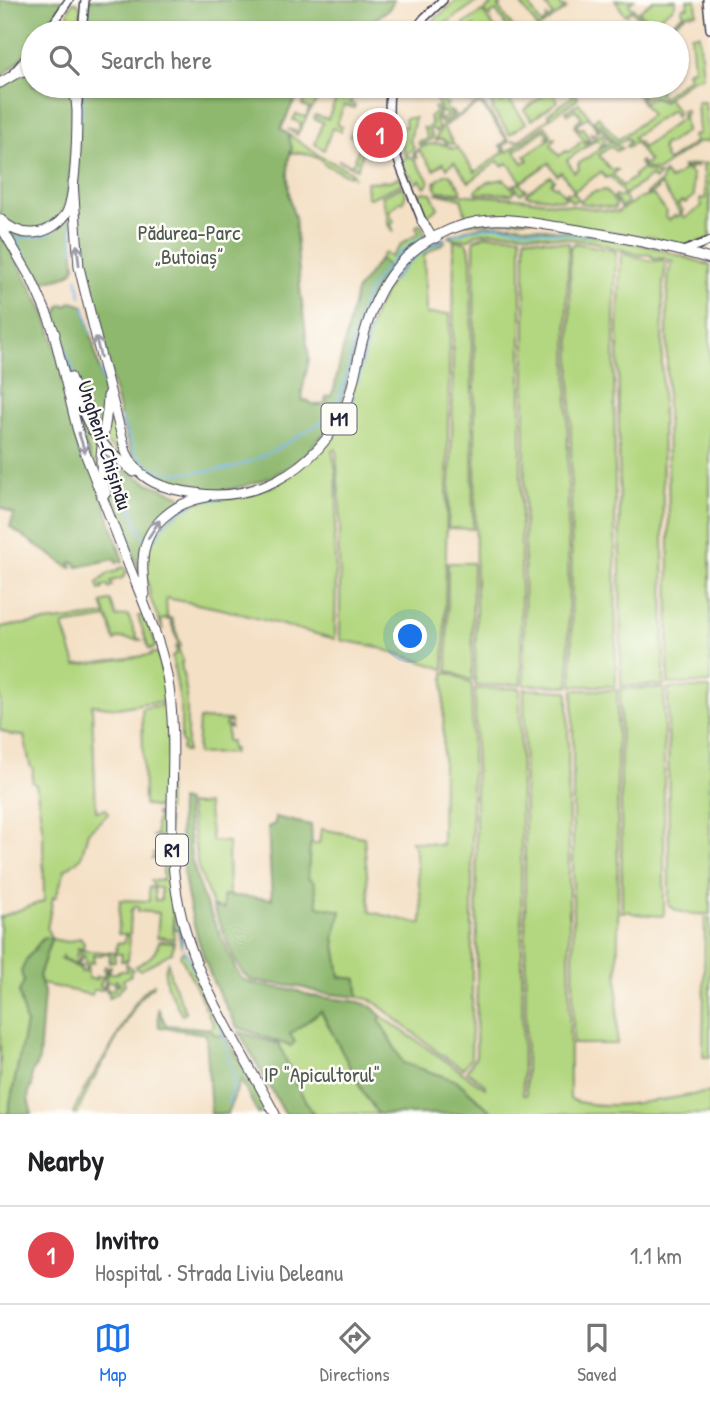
<!DOCTYPE html>
<html lang="en">
<head>
<meta charset="utf-8">
<style>
  body { margin:0; font-family:"Patrick Hand",sans-serif; background:#f6f6f6; color:#202124 }
  .you { position:absolute; left:411px; top:637px; width:24px; height:24px; margin:-18px; border:5px solid #fff; border-radius:50%; background:#1a73e8; box-shadow:0 0 0 10px #1a73e833 }
  .badge { display:grid; place-items:center; width:46px; height:46px; border-radius:50%; background:#1a73e8; color:#fff; font-size:23px; font-weight:700 }
  .pin { position:absolute; translate:-50% -50%; border:4px solid #fff; box-shadow:0 2px 7px #0006 }
  .list { margin:0; padding:0; list-style:none }
  h2 { display:flex; justify-content:space-between; align-items:center; height:91px; margin:0; padding:0 28px; font-size:30px }
  h2 small { font-size:23px; font-weight:400; color:#757577 }
  .list li { display:grid; grid-template-columns:46px 1fr auto; gap:21px; align-items:center; box-sizing:border-box; height:98px; padding:0 28px; border-top:2px solid #e0e0e0 }
  .list b { display:block; font-size:26px; white-space:nowrap }
  .list p { margin:0; font-size:23px; white-space:nowrap; color:#757577 }
  .list em { font-size:23px; font-style:normal; color:#757577 }
  .icon { flex:none; width:38px; height:38px; fill:none; stroke:currentColor; stroke-width:2; stroke-linecap:round; stroke-linejoin:round }
  .map { position:relative; flex:none; width:710px; height:1114px; overflow:hidden }
  .search { position:absolute; background:#fff; box-shadow:0 2px 5px #0004; left:21px; right:21px; top:21px; height:77px; display:flex; align-items:center; gap:18px; box-sizing:border-box; padding:0 24px; border-radius:38px; color:#757577; font-size:26px }
  .sheet { height:189px; background:#fff }
  nav { display:flex; justify-content:space-around; align-items:center; box-sizing:border-box; height:98px; border-top:2px solid #e0e0e0; background:#fff; font-size:19px; color:#757577 }
  nav a { display:grid; justify-items:center; gap:4px }
  nav .on { color:#1a73e8 }
  .map>svg:first-child { display:block }
  .green { fill:#b3d780; stroke:#6a7c5e; stroke-width:2 }
  .forest { fill:#8eb86e; stroke:#586d54; stroke-width:2 }
  .lines { fill:none; stroke-linecap:round; stroke-linejoin:round }
  .stream { stroke:#73b3e7; stroke-width:2 }
  .major-casing { stroke:#423e50; stroke-width:10 }
  .highway-casing { stroke:#423e50; stroke-width:11 }
  .major { stroke:#fff; stroke-width:7 }
  .highway { stroke:#fff; stroke-width:9 }
  .highway-bridge-casing { stroke:#423e50; stroke-width:11; stroke-linecap:butt }
  .highway-bridge { stroke:#fff; stroke-width:9 }
  .oneway { stroke:#9c9ca7 }
  .labels { text-anchor:middle; dominant-baseline:central; stroke-width:5; stroke-linejoin:round; paint-order:stroke }
  .shield { fill:#fdfcf7; stroke:#646373; stroke-width:2 }
  .shield-label { font-size:19px; font-weight:bold; fill:#22223b }
  .park-label { font-size:21px; fill:#4e5850; stroke:#fdfcf7 }
  .street-label { font-size:21px; fill:#22223b; stroke:#fdfcf7 }
</style>
</head>
<body>
<div class="map">
<svg width="710" height="1114" viewBox="0 0 710 1114">
  <rect width="100%" height="100%" fill="#fdfcf7"/>
  <filter id="ink" filterUnits="userSpaceOnUse"><feTurbulence type="fractalNoise" baseFrequency=".0143" numOctaves="2"/><feDisplacementMap in="SourceGraphic" scale="14" xChannelSelector="R" yChannelSelector="G"/><feConvolveMatrix kernelMatrix="1 2 1 2 8 2 1 2 1" color-interpolation-filters="sRGB"/></filter>
  <filter id="wash" filterUnits="userSpaceOnUse"><feTurbulence type="fractalNoise" baseFrequency=".00686" numOctaves="4" result="noise"/><feDisplacementMap in="SourceGraphic" scale="28" xChannelSelector="R" yChannelSelector="G"/><feGaussianBlur stdDeviation="1.57" result="paint"/><feColorMatrix in="noise" values="0 0 0 0 0 0 0 0 0 0 0 0 0 0 0 0 0 1.4 0 .05"/><feComposite in="paint" operator="in"/></filter>
  <g filter="url(#wash)">
    <rect width="100%" height="100%" fill="#f4e0c5"/>
    <g class="green">
      <polygon points="457,0 479,0 432,33 423,33 436,18"/>
      <polygon points="497,0 501,3 501,6 498,7 517,33 511,33 496,11 491,14 491,17 485,12 486,9"/>
      <polygon points="518,0 526,0 541,24 546,21 547,17 549,19 553,15 542,0 561,0 560,4 562,8 565,7 566,9 536,30 537,27"/>
      <polygon points="615,0 634,0 629,4 632,9 634,8 653,33 648,33 647,31 643,33 638,33 635,29 637,27 640,30 644,26 632,10 627,13 628,15 625,15"/>
      <polygon points="653,0 676,0 674,7 650,24 639,11"/>
      <polygon points="687,0 696,0 697,13 687,14 661,33 657,33 684,14 682,10 683,7 688,7"/>
      <path d="M73 2H76L81 7 80 29C68 20 64 16 73 2Z"/>
      <polygon points="482,12 483,12 498,33 479,33 474,26 468,33 464,27 464,24"/>
      <polygon points="699,34 703,77 693,79 663,100 655,96 644,98 641,95 644,93 645,94 650,91 646,86 649,86 653,91 659,88 661,90 658,92 662,97 690,77 687,73 688,70 694,69 691,35"/>
      <path d="M177 86 288 135V134L321 157 352 172 354 178 353 176 350 174 349 176 324 164 323 161C314 156 300 150 290 154L292 148Z"/>
      <polygon points="313,86 328,86 311,109 297,135 288,129 298,132 301,123 293,120 296,114 306,117 309,108 302,105 305,98 315,101 318,93 311,90"/>
      <polygon points="348,86 357,86 350,103 355,105 354,108 344,105 337,124 342,127 341,131 332,128 324,150 315,144 323,122 314,119 315,115 328,119 335,101 326,97 327,95 343,100"/>
      <path d="M445 86H471L478 96 470 102 466 100 457 87C451 91 444 94 443 102L448 104 445 106 449 112 452 111 450 113 451 115 453 113 455 115 442 124 439 120 437 121 436 117 439 115 440 119 442 120 447 116 444 112 440 113 441 108 434 97 443 90Z"/>
      <polygon points="568,86 570,86 578,98 518,141 516,142 512,140 518,141 550,118 548,114 573,96"/>
      <path d="M631 86H632L644 102 654 98 663 102 668 98 678 112 676 117 672 110 633 137 636 142 638 141 643 148 682 118V110H686V114L684 115 686 131 667 145 665 143 662 146 663 149 662 150 665 155 664 157 668 161 696 141 693 137 694 134H699L697 102H705L709 141 699 142 657 171 643 167 639 163 641 161 644 165 649 161 635 142 628 148 626 146 630 142 627 138 620 143H615L599 122 614 144 622 148 616 151 611 146 599 155 610 169 618 170 613 174 622 186 635 177 634 175 642 169 660 175 654 180 651 176 623 196 628 202 621 207 614 197 616 195 619 198 624 194 610 176 606 178 601 172 573 192 579 199 572 202 565 193 567 192 570 194 574 190 561 172 557 175 549 163 520 183 523 188 526 189 521 194 513 185 515 184 516 185 521 181 508 163 502 166 498 161 469 182 454 162 447 168 443 163 434 170 419 150 415 154 417 158H415L413 154C423 143 440 140 453 149L457 147 475 172 504 152 500 146 507 140 480 103 443 127 454 144 445 143 446 141 438 139 437 141 435 140 442 127 479 102 484 105 509 140V142L503 146 507 152 543 127 545 126 551 134 548 138 546 137 548 135 544 130 515 151 523 163 528 160 525 156 552 137 555 138 551 145 559 156 566 151 568 152 578 145 579 142 587 143 599 135H602L605 141V144L599 147 601 144 597 139 567 160 574 172 579 169 578 164 610 142 594 120 598 116 618 140 651 115Z"/>
      <polygon points="551,90 558,101 532,120 524,110"/>
      <polygon points="508,98 526,123 510,134 492,109 494,108 491,104 498,99 501,103"/>
      <polygon points="579,103 599,130 599,131 592,136 591,136 591,133 593,135 598,131 588,117 576,124 579,129 583,128 589,139 585,142 575,127 576,123 582,117 575,109 568,114 566,111"/>
      <polygon points="436,107 438,107 439,111 434,119 439,128 436,132 432,128 429,130 433,138 424,144 419,145 418,142 420,140 422,142 428,138 423,127 425,129 432,124 429,117 436,111 434,108"/>
      <polygon points="367,117 369,117 370,148 365,146 357,169 338,160 352,165 355,159 358,160 355,158 361,142 359,140 350,136 352,131 363,135 367,125 365,123"/>
      <polygon points="405,118 415,118 410,140 414,148 405,155 400,141 398,127 406,127"/>
      <polygon points="408,156 414,159 429,181 428,184 425,187 420,180 416,183 411,175 407,176 401,162"/>
      <polygon points="710,163 710,238 685,247 647,236 639,237 539,219 455,224 454,223 467,218 461,199 435,193 518,198 617,212 638,199 653,195 666,211 667,214 665,216 669,220 675,215 677,217 681,214 661,185 656,189 657,190 646,195 646,193 661,182 661,181 664,173 670,180 683,171 683,168 692,174 694,196 685,203 682,201 678,204 683,211 681,213 685,218 702,206 700,201 700,199 706,198 703,164 697,164 697,167 692,167 689,170 683,166 690,166 690,165"/>
      <polygon points="446,174 450,174 461,189 461,192 438,191 435,186 437,184 435,182"/>
      <polygon points="550,176 554,180 551,183 554,186 557,186 566,198 563,200 526,195 526,193"/>
      <polygon points="399,177 402,184 370,198 367,197 366,182 390,181"/>
      <polygon points="504,179 515,191 512,194 478,193 476,192 477,189 488,182"/>
      <polygon points="402,187 406,193 403,202 401,201 389,211 394,222 391,224 394,232 388,225 388,218 382,196"/>
      <polygon points="606,190 616,204 615,208 580,203 580,201 593,192"/>
      <polygon points="423,192 431,193 438,208 426,217 416,197"/>
      <polygon points="419,224 421,225 425,235 425,238 406,252 390,269 380,259 384,253 391,257 403,243 419,233 416,227"/>
      <polygon points="488,225 518,225 622,240 652,247 710,265 710,683 668,684 669,527 667,405 667,298 669,270 674,261 671,260 669,263 667,258 654,258 649,254 641,255 593,242 517,232 489,232 477,234 469,239 452,239 450,236 472,228"/>
      <polygon points="486,235 521,236 521,684 476,686 475,683 476,610 474,240"/>
      <polygon points="525,237 569,243 567,296 569,686 524,685"/>
      <polygon points="443,238 445,242 424,255 426,314 450,314 444,669 373,646 340,640 340,578 338,544 340,532 340,507 336,449 332,451 336,471 337,510 334,540 336,573 335,639 222,609 166,598 167,617 172,619 181,646 178,647 183,662 181,663 187,695 187,752 184,752 182,750 183,744 181,741 181,707 172,656 177,653 176,648 178,642 170,620 163,619 161,621 163,631 150,597 147,576 147,554 155,532 165,519 180,508 209,499 229,498 276,485 340,425 377,306 392,280 405,265 428,246"/>
      <polygon points="454,241 465,242 469,246 471,260 473,529 448,528 452,432"/>
      <polygon points="575,243 616,251 614,319 616,686 572,686 570,248"/>
      <polygon points="621,252 650,261 663,260 666,264 663,286 662,365 664,685 621,686 618,325"/>
      <polygon points="68,378 98,442 100,481 86,447"/>
      <polygon points="111,406 128,463 104,440"/>
      <polygon points="448,563 473,563 472,681 447,670"/>
      <polygon points="124,567 127,573 122,578 111,581 112,586 108,588 107,585 102,586 103,589 99,590 97,583 109,573 118,571 118,569"/>
      <path d="M108 601H111L116 617 128 615 137 638 140 639 141 640 119 638 115 641 108 618 63 625 76 665 151 655V653H158L167 699 163 702 145 703 118 708 92 705 96 811 106 809 108 814 88 832 81 858 65 870 56 897H53L47 929 52 939 67 942 80 938 84 943 83 949 78 948 76 956V965L63 958V956L60 959 81 969V972L88 971V978L96 979V976L105 977 104 969 105 966 107 968C107 976 100 980 100 986L103 987V990H93L92 995 42 984 39 976 51 940 21 972 24 981 19 992 26 1024 8 1114H0V917L44 901 43 832 36 785 32 781 33 769 30 765 24 736 11 735 0 730V627L106 615 102 603Z"/>
      <polygon points="144,615 156,645 154,648 149,649 138,616"/>
      <polygon points="444,672 455,675 472,685 472,1008 471,1058 463,1069 439,1053 372,1000 358,997 357,979 340,978 334,938 341,911 318,906 314,882 308,878 310,844 319,844 321,829 364,837 370,912 422,924 422,911 415,848 411,841 442,845"/>
      <path d="M520 688 523 1095H526L524 689 568 691 570 1099C603 1114 673 1097 710 1092V1114H494L457 1081 403 1063 379 1020 381 1016 485 1088V1085L467 1071 476 1056 477 976 475 689Z"/>
      <polygon points="664,688 664,914 662,916 636,914 627,911 622,912 620,689"/>
      <path d="M668 688H710V914C698 915 677 914 669 905Z"/>
      <polygon points="573,690 617,690 618,918 617,1044 573,1044"/>
      <polygon points="163,705 167,708 168,713 169,767 166,780 168,785 167,810 144,805 142,708"/>
      <polygon points="199,719 230,720 231,723 226,722 225,726 231,726 231,728 227,728 227,741 231,741 231,749 234,749 233,753 197,754"/>
      <polygon points="189,804 197,805 207,804 212,841 228,842 229,895 224,895 224,909 213,907 198,867"/>
      <polygon points="156,813 166,816 168,820 168,853 167,855 152,854 163,853 163,837 152,836 156,835 156,820 160,819 159,816 156,816"/>
      <polygon points="153,857 167,858 169,859 172,893 169,894 171,901 173,898 183,939 181,945 178,929 175,929 172,906 174,939 157,937 159,913 138,911 138,907 133,907 133,910 131,910 130,934 118,934 120,900 149,901 149,887 152,887 155,892 155,900 161,900 161,888 155,888 151,881 163,880 163,859 152,859"/>
      <polygon points="705,918 710,918 710,1057 703,1057"/>
      <polygon points="125,936 130,937 128,960 121,961 122,954 114,954 115,961 109,962 110,954 102,953 102,955 93,955 94,963 89,962 88,968 85,969 85,957 83,954 81,961 79,961 79,965 82,965 81,967 78,967 80,950 116,953 117,943 125,942"/>
      <path d="M159 941 174 942 172 952 141 970 137 969 136 966C148 960 156 955 159 941Z"/>
      <polygon points="182,952 186,953 225,1036 215,1035 209,1029 214,1025 207,1013 209,1012 206,1007 204,1008 204,1003 183,961 180,956"/>
      <path d="M168 962 171 978 186 1013 182 1015C175 1000 158 978 168 962Z"/>
      <path d="M126 963 133 970 130 972 131 975 123 980 125 984 118 992 109 998V992H107L106 989 114 990 115 984H117V986L120 984 116 980 115 982H107L106 988H104C105 980 108 974 109 966H111L109 973H118V971H127Z"/>
      <path d="M154 984V986L147 991 140 998 88 1089 77 1114H73C82 1089 97 1069 111 1047 124 1026 132 997 154 984Z"/>
      <polygon points="321,1011 363,1092 378,1114 313,1114 289,1073 291,1072 277,1040 291,1046 290,1034"/>
    </g>
    <g class="forest">
      <polygon points="0,0 65,0 43,33 33,33 33,45 17,63 0,78"/>
      <polygon points="87,0 394,0 389,9 356,33 86,33"/>
      <polygon points="33,71 33,86 66,86 72,96 73,130 67,203 58,219 41,229 18,229 0,216 0,88 13,78"/>
      <path d="M83 86H304L290 109 281 129 288 134 292 148C285 162 288 203 295 217L300 288 309 359 302 392 303 401 307 400C313 406 320 407 327 401L325 399 327 396 330 397 334 389 356 292 380 259 390 269 379 282 365 311 342 402C320 450 288 476 236 488 214 494 156 488 141 469 126 451 121 416 115 394 104 353 92 312 85 271 81 248 79 225 78 202 75 164 80 124 83 86Z"/>
      <polygon points="68,217 71,218 75,267 71,273 63,277 45,282 39,280 36,278 30,270 11,235 15,234 22,236"/>
      <polygon points="0,230 45,313 123,561 116,563 115,559 77,567 74,562 70,563 72,568 70,568 10,527 14,514 0,507"/>
      <polygon points="72,302 84,306 105,393 100,435 95,428 77,389 54,323 60,306 64,304 65,306 69,305 69,303"/>
      <polygon points="103,447 126,470 136,476 148,483 179,495 182,501 162,513 139,570 106,484"/>
      <path d="M180 800 186 802 191 857 201 893 236 970 242 979 254 984 297 991 311 996 359 1002 371 1006 381 1016 379 1020 403 1063 457 1081 494 1114H378L363 1092 321 1011 290 1034 295 1042 290 1046 237 1027C229 1011 219 995 212 979 189 922 178 861 180 800Z"/>
      <polygon points="275,817 311,825 312,844 310,845 308,878 314,882 318,906 341,911 334,938 340,977 357,979 358,997 321,993 300,987 254,981 248,978 242,972 233,956 213,907 224,909 223,895 272,899 268,827 275,824"/>
      <polygon points="44,937 51,939 39,976 44,992 39,1060 32,1073 32,1087 30,1087 28,1099 32,1114 8,1114 26,1024 19,992 24,981 21,972 27,958"/>
      <polygon points="158,1008 166,1025 210,1029 215,1035 225,1036 230,1043 268,1111 258,1114 241,1080 227,1114 211,1114 206,1034 159,1027"/>
      <polygon points="239,1032 279,1044 291,1072 290,1074 313,1114 285,1114"/>
    </g>
    <g class="lines">
      <g class="stream">
        <polyline points="86,33 88,3"/>
        <polyline points="81,120 84,86"/>
        <polyline points="71,218 73,251"/>
        <polyline points="454,235 474,229 499,226 587,236"/>
        <polyline points="448,238 449,237"/>
        <polyline points="31,269 17,242 19,238 41,236 54,231"/>
        <polyline points="77,277 81,297"/>
        <path d="M393 281C406 263 423 249 443 240"/>
        <polyline points="84,307 91,334"/>
        <polyline points="59,333 80,387"/>
        <polyline points="100,370 105,392"/>
        <polyline points="358,382 371,326"/>
        <path d="M328 417C353 380 348 344 363 304 374 277 398 250 424 236"/>
        <path d="M121 418C127 432 132 451 143 461 158 474 177 474 194 472 208 471 224 470 237 466 265 458 303 434 327 418H334"/>
        <polyline points="344,419 346,419 354,394"/>
        <path d="M120 474C128 489 134 528 145 537"/>
        <polyline points="208,500 224,499"/>
        <path d="M151 539H156C165 522 175 513 193 505"/>
        <polyline points="166,818 167,853"/>
        <polyline points="167,859 173,899 181,933 182,945"/>
        <polyline points="184,949 222,1031 235,1081 228,1104"/>
        <polyline points="267,1113 267,1114"/>
      </g>
    </g>
  </g>
  <g filter="url(#ink)">
    <g class="lines">
      <g class="major-casing">
        <g id="major">
          <polyline points="707,0 710,29"/>
          <polyline points="47,33 69,0"/>
          <polyline points="82,33 85,0"/>
          <polyline points="412,33 424,18 443,0"/>
          <polyline points="13,73 33,50"/>
          <path d="M391 86C382 140 404 173 422 221"/>
          <polyline points="78,103 79,86"/>
          <polyline points="683,251 710,241"/>
        </g>
      </g>
      <g class="highway-casing">
        <g id="highway">
          <polyline points="0,83 17,73 33,69"/>
          <path d="M73 182 79 267 102 361 126 452C139 482 164 489 195 493 223 498 251 493 277 480 308 464 334 436 347 403 353 386 356 369 360 351 371 302 389 261 436 236 453 227 471 221 491 220 514 218 537 224 560 227 611 235 660 244 710 259"/>
          <path d="M0 219C10 229 20 234 34 233 47 232 59 224 66 214 76 197 77 133 77 111L76 99 69 86"/>
          <polyline points="422,221 432,238 436,238"/>
          <polyline points="0,225 32,280 47,314 55,334"/>
          <path d="M53 330 77 428 85 453C100 492 116 532 131 571 145 606 160 640 167 676 180 744 166 814 175 882 186 970 235 1038 275 1114"/>
          <polyline points="70,377 80,405 92,430"/>
          <polyline points="109,451 134,472"/>
          <path d="M106 493C94 454 107 433 108 396"/>
          <path d="M145 594C144 583 142 572 143 561 144 526 173 503 206 497"/>
        </g>
      </g>
      <use href="#major" class="major"/>
      <use href="#highway" class="highway"/>
      <g class="highway-bridge-casing">
        <polyline id="highway-bridge" points="92,430 109,451"/>
      </g>
      <use href="#highway-bridge" class="highway-bridge"/>
    </g>
    <defs><path id="oneway-shaft" d="M-6 0H5M1.5-3L5.5 0L1.5 3" fill="none" stroke-width="1.6" stroke-linecap="round" stroke-linejoin="round" transform="scale(1.75)"/></defs>
    <g class="oneway">
      <use href="#oneway-shaft" transform="translate(78 255) rotate(-96)"/>
      <use href="#oneway-shaft" transform="translate(98 347) rotate(-104)"/>
      <use href="#oneway-shaft" transform="translate(82 443) rotate(72)"/>
      <use href="#oneway-shaft" transform="translate(154 529) rotate(-57)"/>
    </g>
  </g>
  <g class="labels">
    <g class="shield">
      <rect x="321.5" y="403.5" width="35" height="31" rx="5"/>
      <rect x="156" y="834.5" width="32" height="31" rx="5"/>
    </g>
    <g class="shield-label">
      <text x="339" y="419">M1</text>
      <text x="172" y="850">R1</text>
    </g>
    <g class="park-label">
      <text x="189" y="232">Pădurea-Parc<tspan x="189" dy="24">„Butoiaș”</tspan></text>
      <text x="322" y="1074">IP "Apicultorul"</text>
    </g>
    <g class="street-label">
      <text transform="translate(105 445) rotate(72)">Ungheni-Chișinău</text>
    </g>
  </g>
</svg>
<div class="you"></div>
<div class="pin badge" style="left:380px;top:135px;background:#e0444e">1</div>
<div class="search"><svg class="icon" aria-label="search" viewBox="0 0 24 24"><circle cx="10" cy="10" r="6"/><path d="M15 15l6 6"/></svg>Search here</div>
</div>
<section class="sheet">
<h2>Nearby<small></small></h2>
<ul class="list">
<li><span class="badge" style="background:#e0444e">1</span><div><b>Invitro</b><p>Hospital · Strada Liviu Deleanu</p></div><em>1.1 km</em></li>
</ul>
</section>
<nav>
<a class="on"><svg class="icon" aria-label="map" viewBox="0 0 24 24"><path d="M3 6l6-2 6 2 6-2v14l-6 2-6-2-6 2zM9 4v14M15 6v14"/></svg>Map</a>
<a><svg class="icon" aria-label="directions" viewBox="0 0 24 24"><path d="M12 3l9 9-9 9-9-9zM9 14v-3h6M13 9l2 2-2 2"/></svg>Directions</a>
<a><svg class="icon" aria-label="saved" viewBox="0 0 24 24"><path d="M7 4h10v16l-5-4-5 4z"/></svg>Saved</a>
</nav>
</body>
</html>
